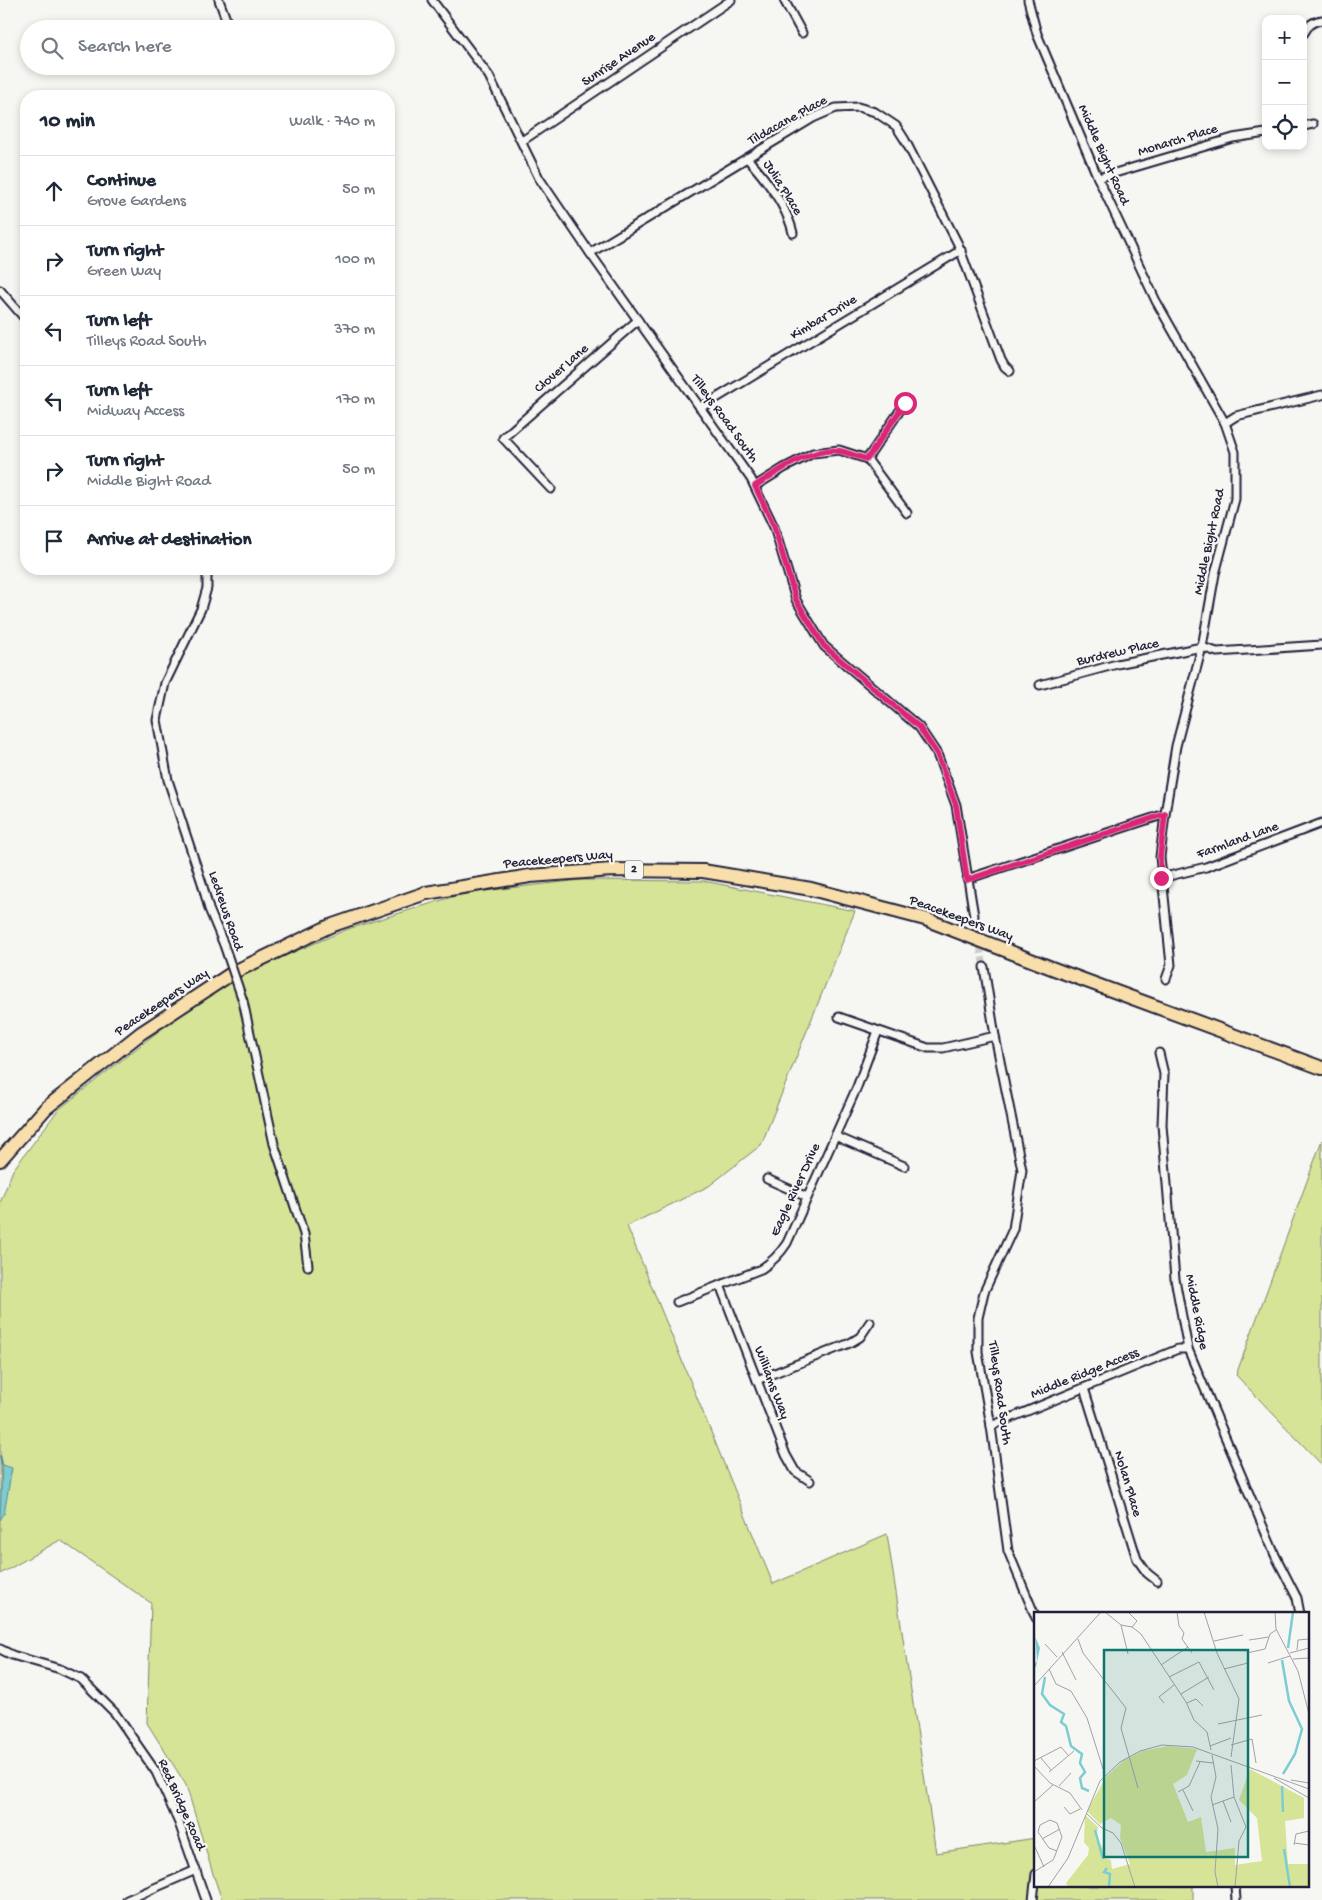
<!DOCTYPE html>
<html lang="en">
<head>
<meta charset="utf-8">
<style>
  body { margin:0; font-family:"Gochi Hand",sans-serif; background:#f2f2f3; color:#1f2937 }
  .controls { position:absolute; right:15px; top:15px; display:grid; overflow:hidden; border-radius:10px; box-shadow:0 2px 8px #0003 }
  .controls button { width:45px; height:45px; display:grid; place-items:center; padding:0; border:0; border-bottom:1px solid #e0e1e3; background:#fff; color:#1f2937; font:25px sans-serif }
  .stop { position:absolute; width:15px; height:15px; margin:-11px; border:4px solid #db2777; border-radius:50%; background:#fff }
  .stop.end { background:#db2777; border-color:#fff; box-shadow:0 1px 5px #0008 }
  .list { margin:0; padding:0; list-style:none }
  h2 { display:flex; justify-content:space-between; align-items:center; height:65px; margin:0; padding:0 20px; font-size:21px }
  h2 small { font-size:16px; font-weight:400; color:#747a83 }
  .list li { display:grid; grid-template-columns:32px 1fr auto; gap:15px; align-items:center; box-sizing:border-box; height:70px; padding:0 20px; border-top:1px solid #e0e1e3 }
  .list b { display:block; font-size:19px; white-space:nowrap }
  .list p { margin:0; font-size:16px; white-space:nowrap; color:#747a83 }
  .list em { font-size:16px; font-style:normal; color:#747a83 }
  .icon { flex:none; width:28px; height:28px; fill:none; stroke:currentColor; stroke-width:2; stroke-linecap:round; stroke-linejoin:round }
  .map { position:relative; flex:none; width:1322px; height:1900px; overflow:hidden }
  .search { position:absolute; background:#fff; box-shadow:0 2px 8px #0003; left:20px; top:20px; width:375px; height:55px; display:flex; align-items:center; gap:12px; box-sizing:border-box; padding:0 18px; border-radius:28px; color:#747a83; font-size:19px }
  .panel { position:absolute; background:#fff; box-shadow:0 2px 8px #0003; left:20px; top:90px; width:375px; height:485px; border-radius:20px }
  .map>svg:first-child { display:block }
  .green { fill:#d6e497; stroke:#7c8369 }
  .water { fill:#7ccdd2; stroke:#588996 }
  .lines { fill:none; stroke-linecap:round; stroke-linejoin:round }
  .stream { stroke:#588996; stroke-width:2.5 }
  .minor-tunnel { stroke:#cccccd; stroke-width:7; stroke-dasharray:7 3.5; stroke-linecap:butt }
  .minor-casing { stroke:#22223b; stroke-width:11 }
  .motorway-casing { stroke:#22223b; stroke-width:16 }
  .minor { stroke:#f6f6f2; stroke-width:7 }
  .motorway { stroke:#f8deab; stroke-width:12 }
  .minor-bridge-casing { stroke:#22223b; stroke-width:11; stroke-linecap:butt }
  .minor-bridge { stroke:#f6f6f2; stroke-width:7 }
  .route { stroke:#db2777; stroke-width:6 }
  .labels { text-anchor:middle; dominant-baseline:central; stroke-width:4.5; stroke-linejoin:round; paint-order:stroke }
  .shield { fill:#f6f6f2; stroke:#626272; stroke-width:1 }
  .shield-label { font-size:12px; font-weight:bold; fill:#22223b }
  .street-label { font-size:14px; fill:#22223b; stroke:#f6f6f2 }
  .inset-river { fill:none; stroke:#7ccdd2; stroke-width:2.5 }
  .inset-road { fill:none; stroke:#a1a1a9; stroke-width:1 }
  .view { fill:#0f766e; fill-opacity:0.15; stroke:#0f766e; stroke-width:2.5 }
  .inset-edge { fill:none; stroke:#22223b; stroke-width:2.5 }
</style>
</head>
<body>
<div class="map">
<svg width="1322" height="1900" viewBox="0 0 1322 1900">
  <rect width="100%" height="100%" fill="#f6f6f2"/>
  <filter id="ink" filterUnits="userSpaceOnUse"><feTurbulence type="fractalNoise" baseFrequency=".02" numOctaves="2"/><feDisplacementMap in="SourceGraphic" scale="10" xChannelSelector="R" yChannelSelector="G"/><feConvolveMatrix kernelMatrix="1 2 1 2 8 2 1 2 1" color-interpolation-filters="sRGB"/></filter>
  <g filter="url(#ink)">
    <g class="green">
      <polygon points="581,880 704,881 855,911 761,1145 709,1186 627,1226 773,1584 887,1534 936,1853 1036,1838 1036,1886 1193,1886 1193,1900 222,1900 213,1874 186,1785 147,1723 151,1603 60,1540 0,1574 0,1203 13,1170 58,1110 174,1019 243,974 348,929 465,893"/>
      <polygon points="1322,1140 1322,1465 1236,1375"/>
    </g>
    <polygon class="water" points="2,1465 12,1468 4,1514 0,1520"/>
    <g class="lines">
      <polyline class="stream" points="0,1456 2,1465"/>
      <polyline class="minor-tunnel" points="974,916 984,967"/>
      <g class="minor-casing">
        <g id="minor">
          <polyline points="219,0 227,22 225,29"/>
          <polyline points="432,0 489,76 539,178 590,253 751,479 774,527 796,600 824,646 919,727 937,754 956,805 974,916"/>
          <polyline points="784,0 802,33"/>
          <polyline points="1028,0 1037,34 1098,178 1156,301 1225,423 1235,452 1235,499 1215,574 1202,647 1176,746 1165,814 1160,857 1171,965 1166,979"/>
          <path d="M1304 33C1308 25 1313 21 1322 20"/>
          <polyline points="1303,126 1313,124"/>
          <polyline points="522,141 731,0"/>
          <path d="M747 158C766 179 787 206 793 233"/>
          <polyline points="1098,178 1233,138 1266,133"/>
          <polyline points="590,253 813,118 836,108 858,107 875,112 896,126 905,140 958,244 1001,360 1005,367 1010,371"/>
          <polyline points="0,290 26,320"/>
          <polyline points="700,408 961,250"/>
          <polyline points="1225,423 1236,416 1322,395"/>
          <polyline points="867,459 905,403"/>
          <polyline points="755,486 784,468 813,453 839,450 867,459 907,513"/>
          <polyline points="551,489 503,438 638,320"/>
          <polyline points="207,569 207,588 201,609 165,683 157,720 168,780 202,883 209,909 224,945"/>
          <polyline points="1040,685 1117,664 1202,647 1217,652 1322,645"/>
          <polyline points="1161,878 1206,867 1322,823"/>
          <polyline points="967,879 1165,814"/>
          <polyline points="984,967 995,1036 1022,1170 1013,1229 984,1292 978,1318 978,1352 991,1426 1008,1551 1036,1618"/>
          <polyline points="243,1001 274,1144 304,1234 308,1266"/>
          <polyline points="839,1017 928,1048 943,1048 995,1036"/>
          <polyline points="1159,1053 1164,1074 1162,1125 1175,1279 1188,1349 1275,1555 1297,1598 1300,1614"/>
          <polyline points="835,1136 904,1166"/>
          <polyline points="767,1179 807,1197"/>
          <polyline points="720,1285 786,1455 795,1471 810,1481"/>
          <path d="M677 1302 761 1269C772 1262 780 1254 787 1243L857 1087 878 1031"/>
          <polyline points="757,1380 850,1343 860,1337 870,1322"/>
          <polyline points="1084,1388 1137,1559 1147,1573 1157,1581"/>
          <polyline points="991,1426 1178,1349 1188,1349"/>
          <polyline points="0,1649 12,1655 60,1669 81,1679 115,1713 156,1772 179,1823 206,1900"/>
          <polyline points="1235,1886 1236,1900"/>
          <polyline points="127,1900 196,1870"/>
          <polyline points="1033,1900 1036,1874"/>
        </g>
      </g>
      <g class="motorway-casing">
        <polyline id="motorway" points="0,1160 46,1108 141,1033 234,972 330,926 426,893 530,876 612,870 703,871 811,889 925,919 1062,972 1322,1068"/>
      </g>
      <use href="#minor" class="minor"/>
      <use href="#motorway" class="motorway"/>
      <g class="minor-bridge-casing">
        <polyline id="minor-bridge" points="224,945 243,1001"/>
      </g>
      <use href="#minor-bridge" class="minor-bridge"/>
    </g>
  </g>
  <g class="lines" filter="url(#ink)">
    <path class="route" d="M905 403 867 459C858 457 849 453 840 451 813 446 777 472 755 486L774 526 796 600 824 646 919 727 937 754 956 805 967 880 1165 814 1160 857 1161 878"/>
  </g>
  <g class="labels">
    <rect class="shield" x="625" y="860.5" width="18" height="19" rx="4"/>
    <g class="shield-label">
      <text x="634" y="870">2</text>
    </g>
    <g class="street-label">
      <text transform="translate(619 60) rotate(-34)">Sunrise Avenue</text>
      <text transform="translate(788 121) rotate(-29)">Tildacane Place</text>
      <text transform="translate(1178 141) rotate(-17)">Monarch Place</text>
      <text transform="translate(1103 155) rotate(66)">Middle Bight Road</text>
      <text transform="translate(782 188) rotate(58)">Julia Place</text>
      <text transform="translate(824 318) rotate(-31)">Kimbar Drive</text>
      <text transform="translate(562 369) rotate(-41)">Clover Lane</text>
      <text transform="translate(724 419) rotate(54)">Tilleys Road South</text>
      <text transform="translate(1210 542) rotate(-78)">Middle Bight Road</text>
      <text transform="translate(1118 653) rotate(-13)">Burdrew Place</text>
      <text transform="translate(1238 841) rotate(-20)">Farmland Lane</text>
      <text transform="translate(558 860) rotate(-5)">Peacekeepers Way</text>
      <text transform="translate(225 911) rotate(71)">Ledrews Road</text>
      <text transform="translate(961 919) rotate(20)">Peacekeepers Way</text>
      <text transform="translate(162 1003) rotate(-34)">Peacekeepers Way</text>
      <text transform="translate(796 1190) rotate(-65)">Eagle River Drive</text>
      <text transform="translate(1196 1312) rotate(79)">Middle Ridge</text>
      <text transform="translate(1085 1374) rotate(-22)">Middle Ridge Access</text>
      <text transform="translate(771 1383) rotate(69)">Williams Way</text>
      <text transform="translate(999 1393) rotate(82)">Tilleys Road South</text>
      <text transform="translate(1127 1484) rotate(73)">Nolan Place</text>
      <text transform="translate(181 1805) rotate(66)">Red Bridge Road</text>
    </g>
  </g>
  <g transform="translate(1034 1612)">
    <rect width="275" height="275" fill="#f6f6f2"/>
    <path d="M134 134 163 137 153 163 139 172 154 210 167 205 172 240 201 236V253L228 249 223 206 205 188 216 157 270 186V206L251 209 254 252H275V275H34L32 271 54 243 55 236 50 230 51 203 64 215 62 225 69 236 70 246 77 248 78 257 96 252 86 226 87 213 77 206 66 212 53 199 72 165 89 149 108 139Z" fill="#d6e497"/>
    <path d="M0 5 1 24 6 36 2 55 8 62 0 53 3 49Z" fill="#7ccdd2"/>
    <path class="inset-river" d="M254 36 259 0M248 48 255 89 268 117 261 142 249 162M11 65 8 82 16 93 30 102 27 110 32 114 37 134 48 142 46 151 51 160 46 166 48 176 55 179M248 174 249 200M61 218 69 247M250 237 256 275M73 256 70 260 76 262 75 275"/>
    <path class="inset-road" d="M71 0 87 13 98 15 107 22 152 90 160 108 173 120 177 138M94 0 103 9 98 15M143 0 145 14 150 21 148 27 158 41M170 0 183 41 205 87 197 145M241 0 242 17 264 59 275 102M87 13 94 42M44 27 49 41 92 96 87 116 104 176M215 28 235 25M180 29 209 23M11 32 23 45M263 38 264 28 275 27M28 40 42 68M213 41 231 37 236 22 242 18M256 41 275 36M259 47 275 46M234 51 256 44M127 53 154 35M15 57 22 72 37 79 53 106 69 157M190 57 214 51M135 65 165 50 180 78M0 74 67 0M147 82 175 65M130 91 125 85 140 73M153 91 162 87 169 94M184 112 228 103M197 133 218 127 222 151M176 134 197 126M178 143 182 165 177 185 184 217 181 260 184 275M7 146 17 158M0 149 27 135 34 143M162 149 179 151M197 153 200 185 212 215 205 229 201 275M0 154 16 171 36 181 48 198M15 160 40 139M240 166 275 186M257 168 275 171M25 174 37 161M149 178 159 199M144 180 155 174 166 150M189 189 197 210M0 190 19 173M178 193 200 185M30 195 36 202 46 197M53 202 68 216 79 221 87 231 101 275M8 227 26 217M260 231 275 233M0 233 10 255M260 233 262 222 275 219M0 260 19 248 20 246 28 225 23 211 16 208 6 213 4 220 15 236 23 239M14 275 34 246 66 169 86 150 106 139 128 133 159 135 275 177"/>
    <path class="view" d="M70 38H214V245H70Z"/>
    <rect width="275" height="275" class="inset-edge"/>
  </g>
</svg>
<div class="controls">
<button>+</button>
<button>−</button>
<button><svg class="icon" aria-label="locate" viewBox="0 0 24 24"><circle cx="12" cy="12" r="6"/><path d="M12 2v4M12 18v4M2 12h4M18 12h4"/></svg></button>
</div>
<div class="stop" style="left:905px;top:403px"></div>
<div class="stop end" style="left:1161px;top:878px"></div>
<div class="search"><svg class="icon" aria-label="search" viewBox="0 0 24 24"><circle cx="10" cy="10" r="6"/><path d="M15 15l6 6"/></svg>Search here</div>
<section class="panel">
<h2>10 min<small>Walk · 740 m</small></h2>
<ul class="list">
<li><svg class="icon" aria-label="ahead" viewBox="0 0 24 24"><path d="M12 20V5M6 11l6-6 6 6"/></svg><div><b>Continue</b><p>Grove Gardens</p></div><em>50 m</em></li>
<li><svg class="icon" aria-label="right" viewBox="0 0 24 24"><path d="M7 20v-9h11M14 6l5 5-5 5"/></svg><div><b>Turn right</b><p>Green Way</p></div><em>100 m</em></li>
<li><svg class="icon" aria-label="left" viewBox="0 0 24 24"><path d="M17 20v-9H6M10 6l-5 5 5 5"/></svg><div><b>Turn left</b><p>Tilleys Road South</p></div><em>370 m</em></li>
<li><svg class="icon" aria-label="left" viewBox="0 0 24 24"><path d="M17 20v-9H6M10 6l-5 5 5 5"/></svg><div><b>Turn left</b><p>Midway Access</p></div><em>170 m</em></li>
<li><svg class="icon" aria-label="right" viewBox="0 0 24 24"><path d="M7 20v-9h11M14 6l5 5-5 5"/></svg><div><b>Turn right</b><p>Middle Bight Road</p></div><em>50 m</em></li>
<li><svg class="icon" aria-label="arrive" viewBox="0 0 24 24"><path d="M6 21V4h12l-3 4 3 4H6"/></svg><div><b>Arrive at destination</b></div></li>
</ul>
</section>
</div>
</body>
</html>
